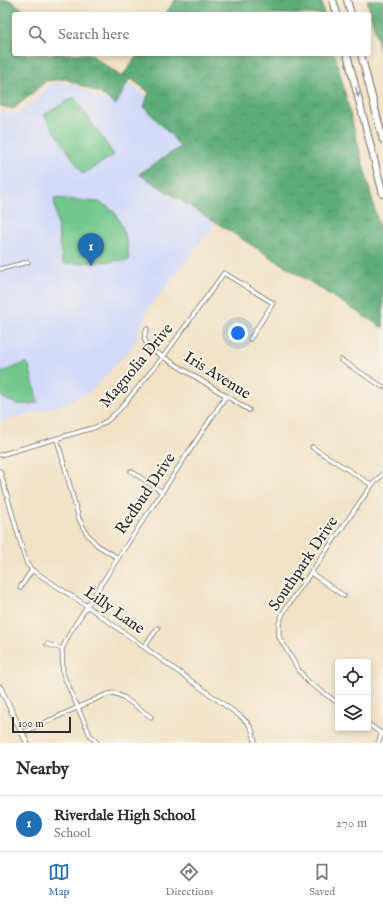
<!DOCTYPE html>
<html lang="en">
<head>
<meta charset="utf-8">
<style>
  body { margin:0; font-family:"IM FELL English",serif; background:#f2f2f3; color:#2b2b33 }
  .controls { position:absolute; right:12px; bottom:12px; display:grid; overflow:hidden; border-radius:4px; box-shadow:0 2px 6px #0003 }
  .controls button { width:36px; height:36px; display:grid; place-items:center; padding:0; border:0; border-bottom:1px solid #e1e1e2; background:#fff; color:#2b2b33; font:20px sans-serif }
  .scale { position:absolute; left:12px; bottom:10px; width:59px; box-sizing:border-box; padding-left:4px; border:2px solid #2b2b2b; border-top:0; font-size:11px; line-height:14px; white-space:nowrap; color:#2b2b2b; -webkit-text-stroke:3px #f7f3e8; paint-order:stroke }
  .you { position:absolute; left:238px; top:333px; width:14px; height:14px; margin:-10px; border:3px solid #fff; border-radius:50%; background:#1a73e8; box-shadow:0 0 0 6px #1a73e833 }
  .badge { display:grid; place-items:center; width:26px; height:26px; border-radius:50%; background:#1f6fb2; color:#fff; font-size:13px; font-weight:700 }
  .pin { position:absolute; translate:-50% -33px; filter:drop-shadow(0 1px 2px #0008) }
  .pin::after { content:''; position:absolute; top:21px; width:14px; height:12px; background:inherit; clip-path:polygon(0 0,100% 0,50% 100%) }
  .list { margin:0; padding:0; list-style:none }
  h2 { display:flex; justify-content:space-between; align-items:center; height:52px; margin:0; padding:0 16px; font-size:17px }
  h2 small { font-size:13px; font-weight:400; color:#7c7c81 }
  .list li { display:grid; grid-template-columns:26px 1fr auto; gap:12px; align-items:center; box-sizing:border-box; height:56px; padding:0 16px; border-top:1px solid #e1e1e2 }
  .list b { display:block; font-size:15px; white-space:nowrap }
  .list p { margin:0; font-size:13px; white-space:nowrap; color:#7c7c81 }
  .list em { font-size:13px; font-style:normal; color:#7c7c81 }
  .icon { flex:none; width:22px; height:22px; fill:none; stroke:currentColor; stroke-width:2; stroke-linecap:round; stroke-linejoin:round }
  .map { position:relative; flex:none; width:383px; height:743px; overflow:hidden }
  .search { position:absolute; background:#fff; box-shadow:0 2px 6px #0003; left:12px; right:12px; top:12px; height:44px; display:flex; align-items:center; gap:10px; box-sizing:border-box; padding:0 14px; border-radius:4px; color:#7c7c81; font-size:15px }
  .sheet { height:108px; background:#fff }
  nav { display:flex; justify-content:space-around; align-items:center; box-sizing:border-box; height:56px; border-top:1px solid #e1e1e2; background:#fff; font-size:11px; color:#7c7c81 }
  nav a { display:grid; justify-items:center; gap:2px }
  nav .on { color:#1f6fb2 }
  .map>svg:first-child { display:block }
  .built { fill:#d2d9f9 }
  .forest { fill:url(#forest-crowns); stroke:#446c52 }
  .garden { fill:#72c78c; stroke:#4e795c }
  .lines { fill:none; stroke-linecap:round; stroke-linejoin:round }
  .minor-casing { stroke:#706b61; stroke-width:5 }
  .tertiary-casing { stroke:#706b61; stroke-width:6 }
  .motorway-casing { stroke:#706b61; stroke-width:8 }
  .minor { stroke:#fff; stroke-width:3.5 }
  .tertiary { stroke:#fff; stroke-width:4.5 }
  .motorway { stroke:#fff; stroke-width:6 }
  .oneway { fill:#a0a0a0 }
  .labels { text-anchor:middle; dominant-baseline:central; stroke-width:4; stroke-linejoin:round; paint-order:stroke }
  .street-label { font-size:16px; fill:#2b2b2b; stroke:#f7f3e8 }
</style>
</head>
<body>
<div class="map">
<svg width="383" height="743" viewBox="0 0 383 743">
  <defs>
    <pattern id="forest-crowns" width="20" height="18" patternUnits="userSpaceOnUse"><rect width="20" height="18" fill="#5dac78"/><path d="M2 6a3 3 0 1 1 6 0M12 15a3 3 0 1 1 6 0" fill="none" stroke="#4d8c63"/></pattern>
  </defs>
  <rect width="100%" height="100%" fill="#f7f3e8"/>
  <filter id="ink" filterUnits="userSpaceOnUse"><feTurbulence type="fractalNoise" baseFrequency=".025" numOctaves="2"/><feDisplacementMap in="SourceGraphic" scale="8" xChannelSelector="R" yChannelSelector="G"/><feConvolveMatrix kernelMatrix="1 2 1 2 8 2 1 2 1" color-interpolation-filters="sRGB"/></filter>
  <filter id="wash" filterUnits="userSpaceOnUse"><feTurbulence type="fractalNoise" baseFrequency=".012" numOctaves="4" result="noise"/><feDisplacementMap in="SourceGraphic" scale="16" xChannelSelector="R" yChannelSelector="G"/><feGaussianBlur stdDeviation="0.9" result="paint"/><feColorMatrix in="noise" values="0 0 0 0 0 0 0 0 0 0 0 0 0 0 0 0 0 1.4 0 .05"/><feComposite in="paint" operator="in"/></filter>
  <g filter="url(#wash)">
    <rect width="100%" height="100%" fill="#f1e2c6"/>
    <polygon class="built" points="124,81 259,167 147,311 134,345 92,390 68,403 0,422 0,110 16,114 36,100 45,88 57,82 73,84 111,103"/>
    <g class="forest">
      <polygon points="0,0 9,0 31,14 14,14 14,54 90,54 122,77 138,54 335,54 383,242 383,328 139,174 180,147 172,136 144,107 149,92 130,78 116,105 101,94 66,79 46,81 14,109 0,106"/>
      <polygon points="175,0 321,0 324,14 165,14"/>
      <polygon points="367,0 383,0 383,62"/>
    </g>
    <g class="garden">
      <polygon points="74,97 114,155 83,174 44,115"/>
      <polygon points="54,198 99,202 108,207 115,213 122,226 127,242 129,260 65,264 62,261"/>
      <path d="M25 363H27L29 366 38 402C23 407 12 405 0 395V373Z"/>
    </g>
  </g>
  <g filter="url(#ink)">
    <g class="lines">
      <g class="minor-casing">
        <g id="minor">
          <polyline points="0,269 28,262"/>
          <path d="M147 329C142 339 145 342 152 350L249 410"/>
          <polyline points="341,360 383,387"/>
          <polyline points="57,439 79,519 87,534 97,545 118,558"/>
          <polyline points="312,447 372,485"/>
          <polyline points="0,455 96,427 107,421 120,409 163,357 224,273 273,303 250,339"/>
          <path d="M0 471 24 555 27 564 32 570 87 606 240 716C251 725 253 729 255 743"/>
          <polyline points="131,471 162,492"/>
          <polyline points="311,573 344,596"/>
          <polyline points="20,588 32,570"/>
          <polyline points="47,644 62,649"/>
          <polyline points="144,647 158,628"/>
          <polyline points="338,703 308,682 298,669 279,637 279,623 284,611 372,485 383,474"/>
          <polyline points="368,724 382,734"/>
          <polyline points="22,733 105,695 114,693 123,697 151,717"/>
          <polyline points="97,743 90,735 63,674 62,649 71,631 118,558 226,396"/>
          <polyline points="378,743 383,731"/>
        </g>
      </g>
      <g class="tertiary-casing">
        <polyline id="tertiary" points="0,687 27,743"/>
      </g>
      <g class="motorway-casing">
        <g id="motorway">
          <polyline points="333,0 337,14"/>
          <polyline points="347,0 351,14"/>
          <polyline points="347,54 383,194"/>
          <polyline points="361,54 383,140"/>
        </g>
      </g>
      <use href="#minor" class="minor"/>
      <use href="#tertiary" class="tertiary"/>
      <use href="#motorway" class="motorway"/>
    </g>
    <defs><path id="oneway-solid" d="M-6-.8H1V-3.2L6.5 0L1 3.2V.8H-6Z"/></defs>
    <use class="oneway" href="#oneway-solid" transform="translate(357 92) rotate(76)"/>
  </g>
  <g class="labels">
    <g class="street-label">
      <text transform="translate(137 366) rotate(-50)">Magnolia Drive</text>
      <text transform="translate(217 376) rotate(32)">Iris Avenue</text>
      <text transform="translate(146 494) rotate(-56)">Redbud Drive</text>
      <text transform="translate(304 564) rotate(-56)">Southpark Drive</text>
      <text transform="translate(114 611) rotate(35)">Lilly Lane</text>
    </g>
  </g>
</svg>
<div class="controls">
<button><svg class="icon" aria-label="locate" viewBox="0 0 24 24"><circle cx="12" cy="12" r="6"/><path d="M12 2v4M12 18v4M2 12h4M18 12h4"/></svg></button>
<button><svg class="icon" aria-label="layers" viewBox="0 0 24 24"><path d="M12 4l9 5-9 5-9-5zM3 14l9 5 9-5"/></svg></button>
</div>
<div class="scale">100 m</div>
<div class="you"></div>
<div class="pin badge" style="left:91px;top:266px">1</div>
<div class="search"><svg class="icon" aria-label="search" viewBox="0 0 24 24"><circle cx="10" cy="10" r="6"/><path d="M15 15l6 6"/></svg>Search here</div>
</div>
<section class="sheet">
<h2>Nearby<small></small></h2>
<ul class="list">
<li><span class="badge">1</span><div><b>Riverdale High School</b><p>School</p></div><em>270 m</em></li>
</ul>
</section>
<nav>
<a class="on"><svg class="icon" aria-label="map" viewBox="0 0 24 24"><path d="M3 6l6-2 6 2 6-2v14l-6 2-6-2-6 2zM9 4v14M15 6v14"/></svg>Map</a>
<a><svg class="icon" aria-label="directions" viewBox="0 0 24 24"><path d="M12 3l9 9-9 9-9-9zM9 14v-3h6M13 9l2 2-2 2"/></svg>Directions</a>
<a><svg class="icon" aria-label="saved" viewBox="0 0 24 24"><path d="M7 4h10v16l-5-4-5 4z"/></svg>Saved</a>
</nav>
</body>
</html>
